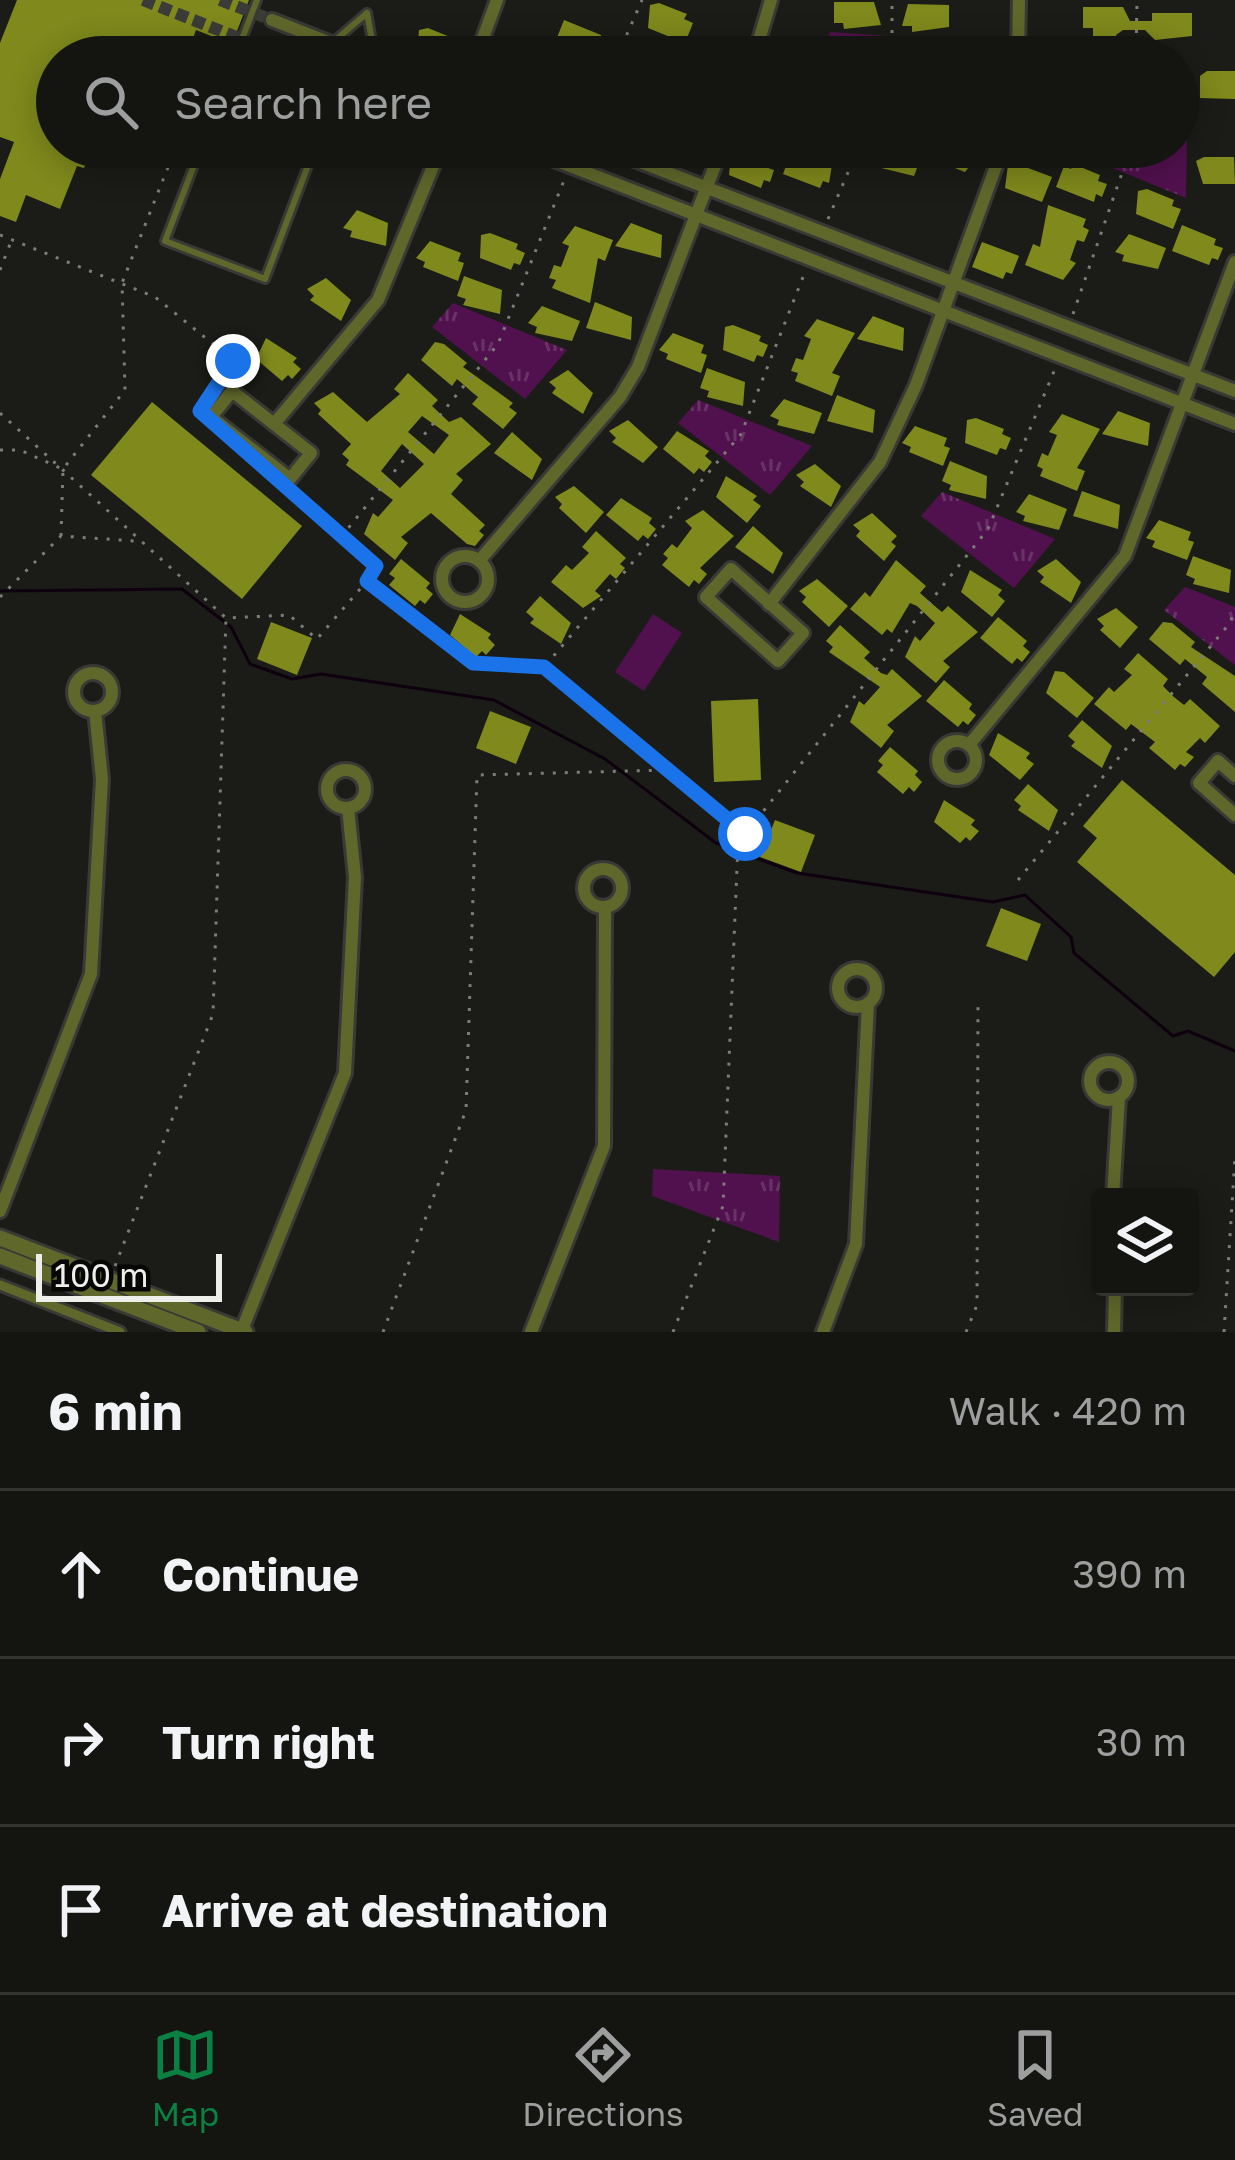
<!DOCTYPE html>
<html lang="en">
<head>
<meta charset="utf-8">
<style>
  body { margin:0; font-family:"Golos Text",sans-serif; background:#21221f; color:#f1f3f6 }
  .controls { position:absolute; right:36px; bottom:36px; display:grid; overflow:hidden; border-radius:12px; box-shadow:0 6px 30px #0003 }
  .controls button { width:108px; height:108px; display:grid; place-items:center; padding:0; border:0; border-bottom:3px solid #333431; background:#141511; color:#f1f3f6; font:60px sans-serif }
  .scale { position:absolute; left:36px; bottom:30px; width:186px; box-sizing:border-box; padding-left:12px; border:6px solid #eeefeb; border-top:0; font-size:33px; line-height:42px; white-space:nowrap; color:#eeefeb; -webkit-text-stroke:9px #060605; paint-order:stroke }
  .stop { position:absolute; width:36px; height:36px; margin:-27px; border:9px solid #1a73e8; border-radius:50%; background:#fff }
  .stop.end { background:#1a73e8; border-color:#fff; box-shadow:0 3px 12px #0008 }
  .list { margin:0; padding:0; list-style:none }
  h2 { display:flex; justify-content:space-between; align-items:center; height:156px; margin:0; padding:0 48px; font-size:51px }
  h2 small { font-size:39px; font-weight:400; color:#9d9f9f }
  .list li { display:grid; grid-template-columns:78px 1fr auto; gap:36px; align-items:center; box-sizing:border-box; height:168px; padding:0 48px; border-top:3px solid #333431 }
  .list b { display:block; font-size:45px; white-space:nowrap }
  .list em { font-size:39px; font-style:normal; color:#9d9f9f }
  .icon { flex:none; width:66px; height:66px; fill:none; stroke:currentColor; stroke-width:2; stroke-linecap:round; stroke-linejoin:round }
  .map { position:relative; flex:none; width:1235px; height:1332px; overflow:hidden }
  .search { position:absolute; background:#141511; box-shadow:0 6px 30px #0003; left:36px; right:36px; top:36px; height:132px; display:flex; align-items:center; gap:30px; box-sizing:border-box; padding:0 42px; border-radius:66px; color:#9d9f9f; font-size:45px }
  .sheet { height:660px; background:#141511 }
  nav { display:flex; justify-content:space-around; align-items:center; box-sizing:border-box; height:168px; border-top:3px solid #333431; background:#141511; font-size:33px; color:#9d9f9f }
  nav a { display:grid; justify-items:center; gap:6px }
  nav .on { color:#0b8043 }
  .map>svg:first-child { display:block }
  .grass { fill:#51104e }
  .park { fill:url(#park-tufts) }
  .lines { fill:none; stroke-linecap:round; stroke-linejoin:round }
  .stream { stroke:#0f000f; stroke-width:3 }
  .building { fill:#7f891c; fill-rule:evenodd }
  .minor-tunnel { stroke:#3b3c37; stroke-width:12; stroke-dasharray:12 6; stroke-linecap:butt }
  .service-casing { stroke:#393a35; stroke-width:12 }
  .pedestrian-casing { stroke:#393a35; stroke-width:15 }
  .minor-casing { stroke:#393a35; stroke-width:18 }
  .tertiary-casing { stroke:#393a35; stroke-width:21 }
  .path { stroke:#7c7d79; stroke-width:3; stroke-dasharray:3 9; stroke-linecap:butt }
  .service { stroke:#60672b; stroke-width:6 }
  .pedestrian { stroke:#60672b; stroke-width:9 }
  .minor { stroke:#60672b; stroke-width:12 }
  .tertiary { stroke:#60672b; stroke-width:15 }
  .route { stroke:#1a73e8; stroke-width:15 }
</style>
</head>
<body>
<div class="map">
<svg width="1235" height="1332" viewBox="0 0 1235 1332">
  <defs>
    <pattern id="park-tufts" width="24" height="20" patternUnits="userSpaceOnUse" patternTransform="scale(3)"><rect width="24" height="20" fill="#51104e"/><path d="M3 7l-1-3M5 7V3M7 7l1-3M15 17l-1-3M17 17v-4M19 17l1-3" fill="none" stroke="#6a3368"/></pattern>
  </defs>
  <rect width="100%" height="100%" fill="#1b1c17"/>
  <polygon class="grass" points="653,614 682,633 644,691 615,672"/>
  <g class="park">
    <polygon points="830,32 946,40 945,57 832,57 822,53"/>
    <polygon points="1178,134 1187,135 1186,198 1064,148 1178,147"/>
    <polygon points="453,303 567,350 525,399 432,327"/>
    <polygon points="698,400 812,446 770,495 678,423"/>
    <polygon points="942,492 1055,539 1014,588 921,516"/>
    <polygon points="1185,587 1235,607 1235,665 1164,610"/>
    <polygon points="653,1169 780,1176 779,1242 652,1196"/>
  </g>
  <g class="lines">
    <polyline class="stream" points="0,591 182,589 231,627 250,664 292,679 321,674 494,700 605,759 716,843 797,873 993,902 1025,895 1071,937 1074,953 1173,1036 1188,1031 1235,1051"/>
  </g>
  <g class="building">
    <polygon points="17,0 249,0 232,44 196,30 187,55 169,48 166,57 57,57 57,147 92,147 84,168 77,166 60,209 26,195 16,222 0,216 0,179 14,142 0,137 0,43"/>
    <polygon points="834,2 874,2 881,25 844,29 843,23 834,23"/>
    <polygon points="659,3 687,14 684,19 693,23 685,43 648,28 650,5"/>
    <polygon points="908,4 949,5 949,27 912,32 912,26 902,26"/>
    <polygon points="1083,7 1123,7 1130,21 1152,21 1152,13 1192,13 1192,36 1155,40 1145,30 1123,30 1116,35 1116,57 1086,57 1086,47 1093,47 1093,28 1083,28"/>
    <polygon points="564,20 601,35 600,57 563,49 565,44 556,40"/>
    <polygon points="428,28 455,39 453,45 462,48 459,57 417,53 419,30"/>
    <polygon points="1207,71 1235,71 1235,99 1200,98 1200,76"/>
    <polygon points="793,147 835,147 829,183 823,181 820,188 783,174"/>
    <polygon points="875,147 902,147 922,155 914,176 877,167 879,161 870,158"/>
    <polygon points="931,147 971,147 979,154 965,172 927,157"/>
    <polygon points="740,150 767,161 765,167 774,170 770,182 764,180 761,188 729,175 731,152"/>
    <polygon points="1204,157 1234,157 1235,184 1203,184 1196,161"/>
    <polygon points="1015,163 1052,177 1042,202 1005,188 1008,165"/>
    <polygon points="1073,164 1100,175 1098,181 1107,184 1102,197 1096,194 1094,202 1056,187 1064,166 1071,169"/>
    <polygon points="1147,189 1174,200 1172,206 1181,209 1173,229 1136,214 1138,191"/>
    <polygon points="1048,205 1086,219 1083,227 1089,230 1084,242 1077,240 1070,260 1076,263 1063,280 1025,265 1033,244 1040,247"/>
    <polygon points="357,210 388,223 386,246 350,237 352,231 343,228"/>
    <polygon points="631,223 662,235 661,258 615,246"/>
    <polygon points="1182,225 1216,239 1214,245 1223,248 1218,260 1212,258 1209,265 1172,251"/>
    <polygon points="575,226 613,240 605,261 598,258 590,303 552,288 556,280 549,278 554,265 561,267 569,246 562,243"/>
    <polygon points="490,233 518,244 516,249 525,253 520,265 514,263 511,270 480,258 481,235"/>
    <polygon points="1129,234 1166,248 1158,269 1122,261 1124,255 1115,252"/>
    <polygon points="430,241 461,253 458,261 464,263 458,281 423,267 425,262 416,258"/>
    <polygon points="982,242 1019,256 1012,274 1006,272 1003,279 972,267"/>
    <polygon points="464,276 502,290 500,314 463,305 466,299 457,296"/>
    <polygon points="326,278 351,300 341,321 310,300 314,296 307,289"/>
    <polygon points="595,302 632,317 631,340 586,328"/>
    <polygon points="542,306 580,321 572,341 535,333 537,327 528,323"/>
    <polygon points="873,316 904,328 903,351 857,339"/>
    <polygon points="817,319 855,333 832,373 840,376 832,396 795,381 798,373 791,371 796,358 803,360 811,339 804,336"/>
    <polygon points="733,325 761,336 759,341 768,345 763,357 757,355 754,362 723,350 725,327"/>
    <polygon points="673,333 704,345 701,353 707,355 701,373 666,359 668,354 659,350"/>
    <polygon points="266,338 297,358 293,362 301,369 292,379 288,375 282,381 256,359"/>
    <polygon points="435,342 444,344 467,363 463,367 513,403 509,407 517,413 503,429 472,404 478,397 473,393 457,379 452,386 421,360"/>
    <polygon points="707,368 745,382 743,406 707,397 709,391 700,388"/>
    <polygon points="568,370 593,393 583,414 552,393 556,388 549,382"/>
    <path d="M408 373 438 400 432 406 449 422 461 417 491 444 456 474 463 480 451 494 485 525 479 531 484 535 475 546 467 544 431 513 401 537 408 543 395 560 364 534 373 513 378 517 393 500 346 465 349 460 342 454 351 444 318 414 321 410 314 403 333 392 367 422 400 394 394 389ZM422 416 449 435 434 454 408 432ZM402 444 424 464 400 488 381 471Z"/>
    <polygon points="837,395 875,410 873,433 827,421"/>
    <polygon points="784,399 822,413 814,434 777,425 779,420 770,416"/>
    <polygon points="152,402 302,526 242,599 91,475"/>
    <polygon points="1118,411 1150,423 1148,446 1102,434"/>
    <polygon points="1062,414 1100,429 1077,468 1085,471 1077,491 1040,476 1043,469 1037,466 1042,453 1048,456 1057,435 1049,432"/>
    <polygon points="976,418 1004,429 1002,434 1011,438 1006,450 1000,448 997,455 965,443 967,420"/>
    <polygon points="628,420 658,447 643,463 612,442 616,438 609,431"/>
    <polygon points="915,426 947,438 944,446 950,448 943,466 909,452 911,447 902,443"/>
    <polygon points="677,431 709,451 705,456 712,462 704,472 699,468 694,474 663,449"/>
    <polygon points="512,432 542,459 532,480 494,453"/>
    <polygon points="950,461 987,476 986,499 949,490 951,485 942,481"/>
    <polygon points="815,464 841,486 831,507 800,486 804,482 796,475"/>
    <polygon points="726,476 757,496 753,500 761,506 747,523 716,497"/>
    <polygon points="574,486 604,512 586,533 559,508 562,504 555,497"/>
    <polygon points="1082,491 1120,505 1118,529 1073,516"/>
    <polygon points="1029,494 1067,509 1059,530 1023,521 1025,516 1016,512"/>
    <polygon points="621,498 652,518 649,523 656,529 648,539 643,535 638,541 606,515"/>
    <polygon points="703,510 734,536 700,568 707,574 699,584 694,580 689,587 662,565 668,558 663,554 672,544 677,548 692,528 685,521"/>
    <polygon points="872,513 897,536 891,542 896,546 884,561 856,536 860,531 853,525"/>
    <polygon points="1159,520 1191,532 1188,540 1194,542 1187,560 1152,547 1155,541 1146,538"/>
    <polygon points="753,526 783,553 773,574 735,547"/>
    <polygon points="596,531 626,558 620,564 625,568 616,579 610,574 595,591 601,596 583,608 551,582 566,565 572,570 589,553 582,547"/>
    <polygon points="1193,556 1231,570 1229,593 1193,584 1195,579 1186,575"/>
    <polygon points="401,559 430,583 426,588 433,594 425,604 420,600 415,606 389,585 395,578 389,574"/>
    <polygon points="1056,559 1081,582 1071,603 1040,582 1044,577 1037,571"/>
    <polygon points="896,560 926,586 920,593 937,608 942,612 948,606 978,632 943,661 950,667 936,683 905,657 915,636 920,641 935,623 917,606 910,603 892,633 887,629 882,635 850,609 865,592 870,597"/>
    <polygon points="970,570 1002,590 998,595 1005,601 992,617 961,592"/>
    <polygon points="817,579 848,606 829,627 802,602 806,597 799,591"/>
    <polygon points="540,596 571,623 561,644 530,623 534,619 526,612"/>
    <polygon points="1116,608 1138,627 1120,648 1100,630 1104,626 1097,619"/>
    <polygon points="460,614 491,634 488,638 495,645 486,655 482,651 476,657 450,635"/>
    <polygon points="998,617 1027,641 1023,646 1030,652 1022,662 1017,658 1012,664 980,638"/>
    <polygon points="271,622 312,638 297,675 257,659"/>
    <polygon points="1163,622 1172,623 1195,642 1191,647 1235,676 1235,712 1202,684 1207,677 1185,659 1180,665 1149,639"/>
    <polygon points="840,625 870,652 864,658 881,673 887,675 892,669 922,696 887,725 894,731 881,748 850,722 859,701 864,705 880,687 829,652 833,647 826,641"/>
    <polygon points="1138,653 1168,679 1163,686 1174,697 1184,705 1190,699 1220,726 1205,743 1200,738 1186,752 1194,757 1185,767 1180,764 1175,770 1149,748 1155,742 1131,724 1126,730 1094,704 1109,687 1114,692 1132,675 1124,669"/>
    <polygon points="1055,671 1064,672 1094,698 1077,718 1046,693"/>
    <polygon points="944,680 972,704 969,709 976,715 968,725 963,721 958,727 926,701"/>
    <polygon points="758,699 761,780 714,782 711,701"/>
    <polygon points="490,711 531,727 516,764 476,748"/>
    <polygon points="1082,720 1112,746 1102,768 1071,746 1075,742 1068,736"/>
    <polygon points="998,733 1030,753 1026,758 1034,764 1020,780 989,755"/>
    <polygon points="890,747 918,771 915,775 922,782 914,792 909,787 903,794 877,772 883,765 878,761"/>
    <polygon points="1122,780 1235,875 1235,952 1214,977 1077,862 1097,838 1083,826"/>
    <polygon points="1028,784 1058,810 1049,831 1018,810 1021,806 1014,800"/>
    <polygon points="944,800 975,820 971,825 979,831 970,841 966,837 960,843 934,822"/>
    <polygon points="775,820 815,835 801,872 760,857"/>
    <polygon points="1001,908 1041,924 1027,961 986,946"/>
  </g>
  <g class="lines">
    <g class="minor-tunnel">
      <polyline points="143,0 264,48"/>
      <polyline points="220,0 272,20"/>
    </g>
    <g class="service-casing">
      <g id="service">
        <polyline points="332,43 367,13 375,57"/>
        <polyline points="235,57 257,0"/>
        <polyline points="201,147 165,241 265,279 315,147"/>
      </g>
    </g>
    <g class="pedestrian-casing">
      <polyline id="pedestrian" points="0,1285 120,1332"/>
    </g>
    <g class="minor-casing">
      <g id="minor">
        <polyline points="272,20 367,57"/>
        <polyline points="264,48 288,57"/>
        <polyline points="476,57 497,0"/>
        <polyline points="754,57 771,0"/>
        <polyline points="1018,57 1019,0"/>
        <polyline points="521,147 1235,424"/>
        <polyline points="601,147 1235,391"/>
        <polygon points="232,391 311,453 290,479 211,417"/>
        <polyline points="274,424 378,300 441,147"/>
        <circle cx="465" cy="579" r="23"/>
        <polyline points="479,561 620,397 638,367 722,147"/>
        <polygon points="731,569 803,633 778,661 706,597"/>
        <polyline points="769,604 880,462 916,385 1003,147"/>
        <circle cx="93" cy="692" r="19"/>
        <circle cx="957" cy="760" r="19"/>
        <polyline points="969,745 1125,556 1235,262"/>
        <circle cx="346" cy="789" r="19"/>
        <polyline points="1235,776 1218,761 1199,783 1235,815"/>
        <circle cx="603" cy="888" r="19"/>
        <circle cx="857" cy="988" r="19"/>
        <circle cx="1109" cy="1081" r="19"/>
        <polyline points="1113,1197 1119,1097"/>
        <polyline points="0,1211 91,974 102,779 95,711"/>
        <polyline points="241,1332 345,1073 355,877 348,808"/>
        <polyline points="531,1332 604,1146 605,907"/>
        <polyline points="823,1332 856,1244 868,1003"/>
        <polyline points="1114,1332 1115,1287"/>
      </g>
    </g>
    <g class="tertiary-casing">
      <g id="tertiary">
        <polyline points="0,1238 245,1332"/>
        <polyline points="0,1256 198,1332"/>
      </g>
    </g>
    <g class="path">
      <polyline points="617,57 642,0"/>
      <polyline points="892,57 892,0"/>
      <polyline points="1136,57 1137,0"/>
      <polyline points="828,219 859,147"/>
      <polyline points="0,235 155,297 234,361 203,406"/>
      <polyline points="0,270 12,239"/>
      <polyline points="1073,314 1131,147"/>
      <polyline points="0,413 226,618 289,615 317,639 367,581 473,663 544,667 743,833"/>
      <polyline points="0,450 20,450 60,468"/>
      <polyline points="286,490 376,566 368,580"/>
      <polyline points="61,536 63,469 125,390 122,283 176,147"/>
      <polyline points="341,537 498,344 565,178"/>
      <polyline points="0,597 61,536 135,541"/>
      <polyline points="546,665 741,434 805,272"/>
      <polyline points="1018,880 1229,624 1235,611"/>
      <polyline points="115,1266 213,1014 226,618"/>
      <polyline points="383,1332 466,1110 477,775 666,770"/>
      <polyline points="673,1332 723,1206 738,843 988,529 1055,369"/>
      <polyline points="966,1332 977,1305 978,999"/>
      <polyline points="1224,1332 1235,1156"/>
    </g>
    <use href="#service" class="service"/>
    <use href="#pedestrian" class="pedestrian"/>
    <use href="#minor" class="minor"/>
    <use href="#tertiary" class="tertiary"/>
  </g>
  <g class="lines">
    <polyline class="route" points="233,361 200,411 376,566 367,581 473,663 544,667 745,834"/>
  </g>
</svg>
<div class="controls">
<button><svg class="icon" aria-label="layers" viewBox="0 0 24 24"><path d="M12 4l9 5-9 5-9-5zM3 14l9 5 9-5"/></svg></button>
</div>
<div class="scale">100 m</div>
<div class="stop" style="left:745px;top:834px"></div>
<div class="stop end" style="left:233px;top:361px"></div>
<div class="search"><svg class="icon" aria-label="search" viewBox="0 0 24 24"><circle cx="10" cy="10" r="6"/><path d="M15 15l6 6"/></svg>Search here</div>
</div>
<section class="sheet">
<h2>6 min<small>Walk · 420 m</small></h2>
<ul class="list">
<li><svg class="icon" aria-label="ahead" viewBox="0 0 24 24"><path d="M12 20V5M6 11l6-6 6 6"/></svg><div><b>Continue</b></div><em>390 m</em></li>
<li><svg class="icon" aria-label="right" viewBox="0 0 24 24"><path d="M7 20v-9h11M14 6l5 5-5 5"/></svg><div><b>Turn right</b></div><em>30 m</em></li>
<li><svg class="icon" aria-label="arrive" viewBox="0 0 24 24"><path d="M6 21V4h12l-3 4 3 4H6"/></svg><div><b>Arrive at destination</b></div></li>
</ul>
</section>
<nav>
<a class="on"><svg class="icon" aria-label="map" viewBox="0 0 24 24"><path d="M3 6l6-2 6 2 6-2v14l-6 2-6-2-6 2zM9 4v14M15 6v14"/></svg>Map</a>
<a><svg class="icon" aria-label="directions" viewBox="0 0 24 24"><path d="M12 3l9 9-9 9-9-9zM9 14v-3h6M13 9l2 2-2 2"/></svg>Directions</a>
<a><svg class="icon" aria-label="saved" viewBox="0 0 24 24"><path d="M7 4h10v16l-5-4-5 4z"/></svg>Saved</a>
</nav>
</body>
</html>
